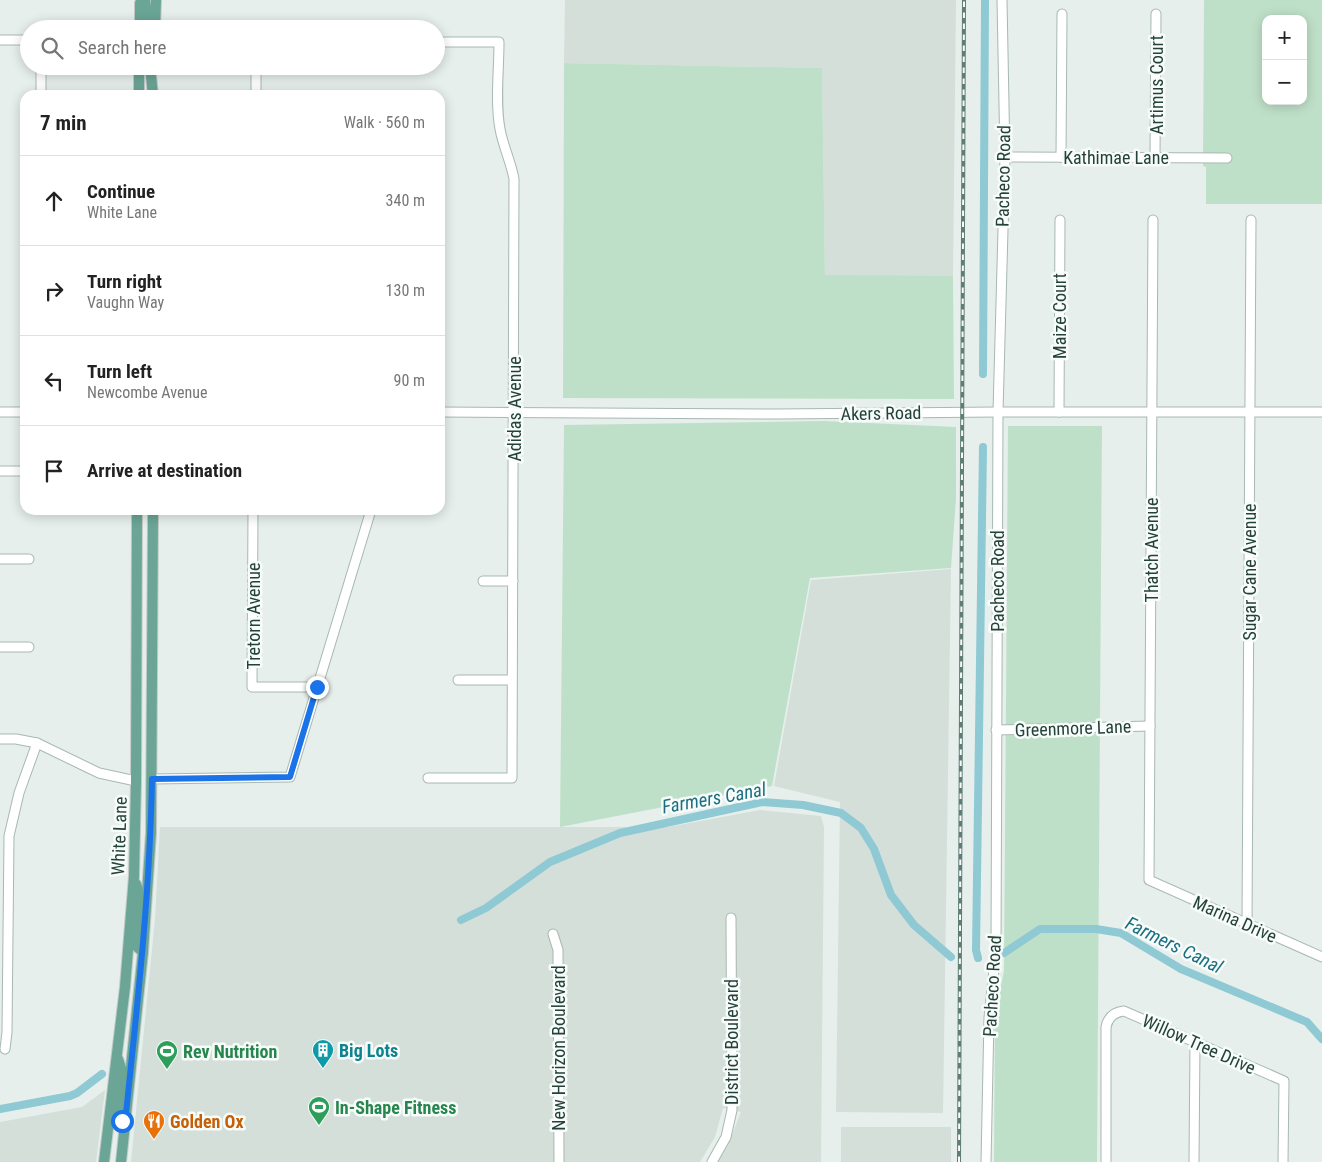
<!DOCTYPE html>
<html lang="en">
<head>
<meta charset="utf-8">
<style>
  body { margin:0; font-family:"Roboto Condensed",sans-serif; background:#f2f2f2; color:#222 }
  .controls { position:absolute; right:15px; top:15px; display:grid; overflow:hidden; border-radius:10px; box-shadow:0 2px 12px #0003 }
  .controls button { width:45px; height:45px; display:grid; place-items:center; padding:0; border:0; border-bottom:1px solid #e0e0e0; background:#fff; color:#222; font:25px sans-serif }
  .stop { position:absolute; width:15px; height:15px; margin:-11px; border:4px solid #1a73e8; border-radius:50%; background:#fff }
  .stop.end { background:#1a73e8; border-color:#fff; box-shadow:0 1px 5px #0008 }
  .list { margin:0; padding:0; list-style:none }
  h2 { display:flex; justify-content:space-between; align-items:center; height:65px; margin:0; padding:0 20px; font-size:21px }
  h2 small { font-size:16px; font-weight:400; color:#767676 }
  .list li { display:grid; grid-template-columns:32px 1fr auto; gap:15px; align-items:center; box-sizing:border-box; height:90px; padding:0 20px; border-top:1px solid #e0e0e0 }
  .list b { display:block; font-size:19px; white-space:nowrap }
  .list p { margin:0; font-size:16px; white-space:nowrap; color:#767676 }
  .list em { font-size:16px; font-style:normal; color:#767676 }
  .icon { flex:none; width:28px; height:28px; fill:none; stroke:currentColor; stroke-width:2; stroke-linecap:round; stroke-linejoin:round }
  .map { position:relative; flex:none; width:1322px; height:1162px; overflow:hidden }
  .search { position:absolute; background:#fff; box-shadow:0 2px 12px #0003; left:20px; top:20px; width:425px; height:55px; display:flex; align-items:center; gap:12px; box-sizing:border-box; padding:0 18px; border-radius:28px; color:#767676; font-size:19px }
  .panel { position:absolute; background:#fff; box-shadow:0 2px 12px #0003; left:20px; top:90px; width:425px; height:425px; border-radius:15px }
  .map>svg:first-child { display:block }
  .built { fill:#d4dfda }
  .green { fill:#bfe0c8; fill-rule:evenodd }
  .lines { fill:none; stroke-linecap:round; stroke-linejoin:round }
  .canal { stroke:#8ec9d4; stroke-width:8 }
  .minor-casing { stroke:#a8b8b2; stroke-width:11 }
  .major-casing { stroke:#c2cac8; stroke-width:12 }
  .minor { stroke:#fff; stroke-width:9 }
  .major { stroke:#6aa596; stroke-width:10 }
  .rail-casing { stroke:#5f7d75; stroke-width:4 }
  .rail { stroke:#f7fbf9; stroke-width:2; stroke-dasharray:5.5; stroke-linecap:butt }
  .route { stroke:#1a73e8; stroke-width:6 }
  .labels { text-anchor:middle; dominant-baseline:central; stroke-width:5; stroke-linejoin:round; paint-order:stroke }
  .street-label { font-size:18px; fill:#24423a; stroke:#f7fbf9 }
  .culture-label { font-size:18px; font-weight:bold; fill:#0d838f; stroke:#f7fbf9; text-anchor:start }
  .leisure-label { font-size:18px; font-weight:bold; fill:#27864d; stroke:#f7fbf9; text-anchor:start }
  .food-label { font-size:18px; font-weight:bold; fill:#c56008; stroke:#f7fbf9; text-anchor:start }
  .water-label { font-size:19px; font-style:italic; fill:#1c6f80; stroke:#f7fbf9 }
</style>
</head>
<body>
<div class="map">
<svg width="1322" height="1162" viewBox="0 0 1322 1162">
  <rect width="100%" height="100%" fill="#e6efeb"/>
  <g class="built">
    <polygon points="565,0 956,0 953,276 825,276 822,68 564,63"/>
    <rect x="73" y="510" width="56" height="5"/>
    <polygon points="951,569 943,1113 836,1112 840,802 774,786 811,580"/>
    <polygon points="760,810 821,816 824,827 821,1162 718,1162 728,1145 741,1112 723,1108 715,1137 700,1162 131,1162 155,919 160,827 668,827"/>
    <polygon points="105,1090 96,1162 0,1162 0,1122 82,1107"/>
    <rect x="841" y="1127" width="110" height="35"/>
  </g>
  <g class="green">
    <path d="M1204 0H1322V204H1206V167L1203 166ZM1266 19H1303V101H1266Z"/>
    <polygon points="564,63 822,68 825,275 953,276 954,399 563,398"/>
    <polygon points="824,421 956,427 956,499 951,568 810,578 772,786 560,827 564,425"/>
    <polygon points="1008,426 1102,426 1097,1162 994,1162 995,1015 1004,971"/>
  </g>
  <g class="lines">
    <g class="canal">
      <polyline points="983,374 985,0"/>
      <polyline points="461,920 486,908 550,862 620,833 762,802 803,805 841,813 861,828 874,849 891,895 914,925 951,957"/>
      <polyline points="1004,953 1040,929 1096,929 1121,933 1181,969 1307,1022 1322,1039"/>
      <polyline points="978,958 976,950 983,447"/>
      <polyline points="0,1109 70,1096 77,1093 102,1074"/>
    </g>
    <g class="minor-casing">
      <g id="minor">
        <polyline points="0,40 29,40"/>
        <polyline points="41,66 41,95"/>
        <polyline points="256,95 256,66"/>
        <polyline points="1005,157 1227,158"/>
        <polyline points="1061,157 1062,14"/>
        <polyline points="1155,157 1156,14"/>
        <polyline points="1153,220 1149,880 1322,957"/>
        <polyline points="0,412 25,412"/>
        <polyline points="440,412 777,414 998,412 1322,412"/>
        <polyline points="1059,412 1060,220"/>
        <polyline points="0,471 20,471"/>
        <polyline points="253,510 252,687 317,687"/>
        <polyline points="0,559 29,559"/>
        <polyline points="483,581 513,581"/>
        <polyline points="0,647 29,647"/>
        <polyline points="458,680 512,680"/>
        <polyline points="996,730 1150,726"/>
        <polyline points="0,739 16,739 37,743 99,773 136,781"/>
        <path d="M428 778H512L514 179C511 162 503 146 500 129 495 102 499 70 499 42H436"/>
        <polyline points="152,779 290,777 371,510"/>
        <polyline points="1247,924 1251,220"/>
        <polyline points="553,934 558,950 559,1162"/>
        <polyline points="5,1049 7,1032 9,836 19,793 37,743"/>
        <polyline points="712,1162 726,1137 732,1110 731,918"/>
        <polyline points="986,1162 989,1018 996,950 998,412 1005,157 1002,0"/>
        <path d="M1106 1162V1027C1108 1017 1114 1012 1124 1011L1284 1081 1283 1162"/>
        <polyline points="1194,1162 1195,1042"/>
      </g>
    </g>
    <g class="major-casing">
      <g id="major">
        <polyline points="145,0 149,29"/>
        <polyline points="140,29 140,3"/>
        <polyline points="155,29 156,0"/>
        <polyline points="150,66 153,95"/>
        <polyline points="139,95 139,66"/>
        <polyline points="136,884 140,896 137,940 137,947 143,952"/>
        <polyline points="118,1059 122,1071 118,1113 120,1119 125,1123"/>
        <polyline points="104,1162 125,987 134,876 136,781 137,510"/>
        <polyline points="121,1162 143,952 151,833 153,510"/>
      </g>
    </g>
    <use href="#minor" class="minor"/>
    <use href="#major" class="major"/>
    <g class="rail-casing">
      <polyline id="rail" points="959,1162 964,0"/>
    </g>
    <use href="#rail" class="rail"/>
  </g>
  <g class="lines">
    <path class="route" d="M122 1121 125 1123C137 1008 150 894 152 779L290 777 317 687"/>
  </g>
  <defs>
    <g id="building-pin" transform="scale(1.125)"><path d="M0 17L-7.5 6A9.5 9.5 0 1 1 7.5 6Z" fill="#0f9aa8" stroke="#f7fbf9"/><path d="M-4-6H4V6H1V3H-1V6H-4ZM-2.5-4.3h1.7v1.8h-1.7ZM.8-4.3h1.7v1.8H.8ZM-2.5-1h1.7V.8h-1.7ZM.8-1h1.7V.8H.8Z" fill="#fff"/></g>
    <g id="stadium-pin" transform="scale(1.125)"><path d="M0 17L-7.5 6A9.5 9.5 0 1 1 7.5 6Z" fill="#2e9e5b" stroke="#f7fbf9"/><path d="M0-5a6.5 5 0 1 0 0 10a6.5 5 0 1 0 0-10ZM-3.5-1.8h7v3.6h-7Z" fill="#fff"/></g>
    <g id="restaurant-pin" transform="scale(1.125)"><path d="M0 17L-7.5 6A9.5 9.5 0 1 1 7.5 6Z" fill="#e8710a" stroke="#f7fbf9"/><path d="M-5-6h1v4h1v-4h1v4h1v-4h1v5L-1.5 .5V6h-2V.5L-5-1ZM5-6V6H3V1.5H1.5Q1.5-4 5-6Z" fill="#fff"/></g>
  </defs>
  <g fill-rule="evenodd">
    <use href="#building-pin" x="323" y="1050"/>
    <use href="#stadium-pin" x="167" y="1051"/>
    <use href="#stadium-pin" x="319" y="1107"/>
    <use href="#restaurant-pin" x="154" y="1121"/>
  </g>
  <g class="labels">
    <g class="street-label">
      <text transform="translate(1156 85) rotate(-90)">Artimus Court</text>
      <text x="1116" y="157">Kathimae Lane</text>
      <text transform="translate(1003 176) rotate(-89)">Pacheco Road</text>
      <text transform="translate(1059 316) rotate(-90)">Maize Court</text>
      <text transform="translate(514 409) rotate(-90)">Adidas Avenue</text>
      <text transform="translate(881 413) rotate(-1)">Akers Road</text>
      <text transform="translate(1151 550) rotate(-90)">Thatch Avenue</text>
      <text transform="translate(1249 572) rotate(-90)">Sugar Cane Avenue</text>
      <text transform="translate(997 581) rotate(-90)">Pacheco Road</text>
      <text transform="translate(253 616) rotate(-90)">Tretorn Avenue</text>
      <text transform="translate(1073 728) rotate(-2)">Greenmore Lane</text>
      <text transform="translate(119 836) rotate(-88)">White Lane</text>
      <text transform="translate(1235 919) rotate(24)">Marina Drive</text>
      <text transform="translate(992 986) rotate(-87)">Pacheco Road</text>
      <text transform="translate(731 1042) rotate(-90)">District Boulevard</text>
      <text transform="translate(1199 1044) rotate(24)">Willow Tree Drive</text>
      <text transform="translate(558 1048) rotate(-90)">New Horizon Boulevard</text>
    </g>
    <g class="culture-label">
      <text x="339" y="1050">Big Lots</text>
    </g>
    <g class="leisure-label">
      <text x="183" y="1051">Rev Nutrition</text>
      <text x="335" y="1107">In-Shape Fitness</text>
    </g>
    <g class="food-label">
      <text x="170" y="1121">Golden Ox</text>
    </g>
    <g class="water-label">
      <text transform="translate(714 798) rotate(-10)">Farmers Canal</text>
      <text transform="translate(1174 945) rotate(26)">Farmers Canal</text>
    </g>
  </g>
</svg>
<div class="controls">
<button>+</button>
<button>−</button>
</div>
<div class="stop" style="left:122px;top:1121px"></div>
<div class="stop end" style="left:317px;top:687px"></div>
<div class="search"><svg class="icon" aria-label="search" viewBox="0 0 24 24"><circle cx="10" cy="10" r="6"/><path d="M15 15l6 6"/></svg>Search here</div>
<section class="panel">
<h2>7 min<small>Walk · 560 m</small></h2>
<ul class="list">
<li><svg class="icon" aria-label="ahead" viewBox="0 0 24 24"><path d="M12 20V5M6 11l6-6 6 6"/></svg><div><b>Continue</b><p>White Lane</p></div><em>340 m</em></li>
<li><svg class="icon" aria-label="right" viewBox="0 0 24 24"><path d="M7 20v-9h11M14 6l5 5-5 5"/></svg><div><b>Turn right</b><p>Vaughn Way</p></div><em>130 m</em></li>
<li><svg class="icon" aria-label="left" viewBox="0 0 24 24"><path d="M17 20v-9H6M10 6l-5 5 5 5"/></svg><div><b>Turn left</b><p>Newcombe Avenue</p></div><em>90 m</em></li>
<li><svg class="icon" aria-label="arrive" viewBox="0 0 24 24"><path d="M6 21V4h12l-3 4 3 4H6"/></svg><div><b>Arrive at destination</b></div></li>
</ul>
</section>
</div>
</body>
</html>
